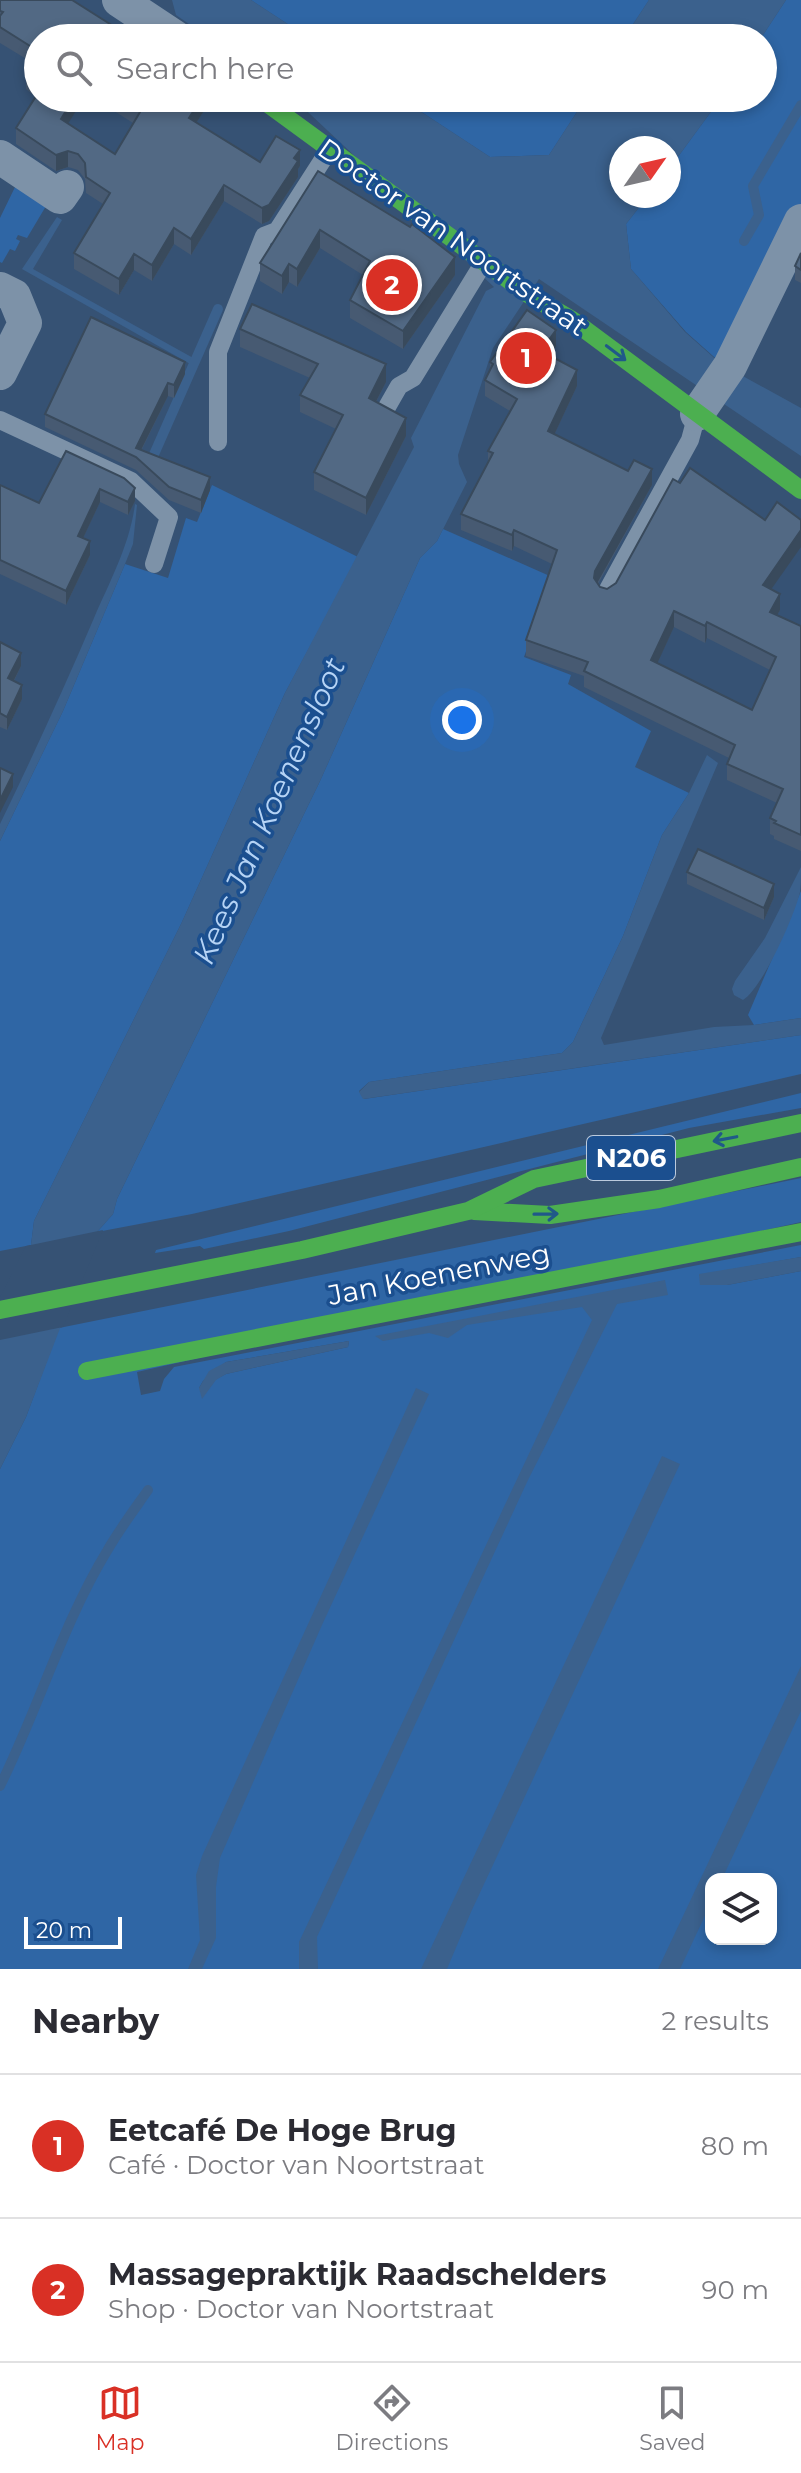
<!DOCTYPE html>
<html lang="en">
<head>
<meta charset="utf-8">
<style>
  body { margin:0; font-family:Montserrat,sans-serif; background:#f2f2f3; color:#2b2b33 }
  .controls { position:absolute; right:24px; bottom:24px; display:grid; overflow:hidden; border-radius:16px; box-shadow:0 4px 12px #0003 }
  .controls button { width:72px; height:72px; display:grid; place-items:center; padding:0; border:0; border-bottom:2px solid #e1e1e2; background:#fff; color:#2b2b33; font:40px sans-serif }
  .compass { position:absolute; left:609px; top:136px; width:72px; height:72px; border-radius:50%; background:#fff; box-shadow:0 4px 12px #0003; rotate:56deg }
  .scale { position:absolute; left:24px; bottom:20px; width:98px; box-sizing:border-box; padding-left:8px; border:4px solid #fff; border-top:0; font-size:22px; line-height:28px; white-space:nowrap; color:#fff; -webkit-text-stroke:6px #1b4f8f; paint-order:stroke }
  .you { position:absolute; left:462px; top:720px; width:28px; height:28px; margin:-20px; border:6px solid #fff; border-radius:50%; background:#1a73e8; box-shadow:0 0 0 12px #1a73e833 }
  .badge { display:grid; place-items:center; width:52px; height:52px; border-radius:50%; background:#d93025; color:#fff; font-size:26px; font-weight:700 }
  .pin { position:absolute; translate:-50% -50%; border:4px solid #fff; box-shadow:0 2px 8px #0006 }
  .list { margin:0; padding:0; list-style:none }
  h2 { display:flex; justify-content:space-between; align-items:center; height:104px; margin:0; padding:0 32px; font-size:34px }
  h2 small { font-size:26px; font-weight:400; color:#7c7c81 }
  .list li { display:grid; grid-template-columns:52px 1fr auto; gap:24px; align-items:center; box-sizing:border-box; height:144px; padding:0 32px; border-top:2px solid #e1e1e2 }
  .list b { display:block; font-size:30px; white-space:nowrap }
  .list p { margin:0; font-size:26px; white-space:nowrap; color:#7c7c81 }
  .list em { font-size:26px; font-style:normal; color:#7c7c81 }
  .icon { flex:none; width:44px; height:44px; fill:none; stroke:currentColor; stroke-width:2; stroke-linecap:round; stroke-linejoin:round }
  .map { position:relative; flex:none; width:801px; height:1969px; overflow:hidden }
  .search { position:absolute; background:#fff; box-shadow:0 4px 12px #0003; left:24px; right:24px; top:24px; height:88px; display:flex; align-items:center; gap:20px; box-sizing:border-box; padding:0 28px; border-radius:44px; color:#7c7c81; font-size:30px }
  .sheet { height:392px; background:#fff }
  nav { display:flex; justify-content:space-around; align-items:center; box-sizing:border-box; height:112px; border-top:2px solid #e1e1e2; background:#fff; font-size:22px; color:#7c7c81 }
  nav a { display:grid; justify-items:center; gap:4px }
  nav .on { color:#d93025 }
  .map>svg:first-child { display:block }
  .green { fill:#2f66a5; fill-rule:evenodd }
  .water { fill:#3b618d }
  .pier { fill:#365274 }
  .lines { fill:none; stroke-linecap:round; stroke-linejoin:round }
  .stream { stroke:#3b618d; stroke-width:10 }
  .lane { stroke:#7d92a8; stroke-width:18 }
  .street { stroke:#7d92a8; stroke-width:34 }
  .fast { stroke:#4caf50; stroke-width:18 }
  .wall { fill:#475a72; fill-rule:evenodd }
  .shaded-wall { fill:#394a5c }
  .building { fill:#526984; stroke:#394a5c; stroke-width:2; fill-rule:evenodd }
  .oneway { stroke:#205989 }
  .labels { text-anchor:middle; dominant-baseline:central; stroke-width:7; stroke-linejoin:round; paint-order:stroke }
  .shield { fill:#1b4f8f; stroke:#bbcadd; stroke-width:2 }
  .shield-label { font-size:26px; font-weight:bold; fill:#fff }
  .street-label { font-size:28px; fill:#fff; stroke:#1b4f8f }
  .water-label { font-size:30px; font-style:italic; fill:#b5d3f5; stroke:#1b4f8f }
</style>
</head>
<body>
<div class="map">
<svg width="801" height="1969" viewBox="0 0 801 1969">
  <rect width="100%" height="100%" fill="#365274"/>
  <g class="green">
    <polygon points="251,0 649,0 624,38 309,38"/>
    <polygon points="786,0 801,0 801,204 722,364 686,332 631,269 626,224 648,196 669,196 669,169 721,98 763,98 763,38 761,38"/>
    <polygon points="400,98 586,98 549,155 490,157"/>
    <polygon points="16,185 49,201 27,238 18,235 16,239 20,241 15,251 10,249 2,263 0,262 0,218"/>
    <polygon points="212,485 358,557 285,693 182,922 34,1221 31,1245 0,1251 0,841 63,711 125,564 168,578 186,518 197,522"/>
    <polygon points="443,529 552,577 524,657 571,675 568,684 651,731 635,767 689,793 662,835 623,936 573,1042 562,1053 369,1082 359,1091 364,1099 801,1035 801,1074 192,1214 97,1232 113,1214 117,1199 320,781 420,558 437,541"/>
    <polygon points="801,891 801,1018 754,1025 748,1015"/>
    <polygon points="801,1093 801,1108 689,1128 289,1231 204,1249 200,1246 155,1253 156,1250"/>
    <path d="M801 1178V1222L137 1372 141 1395 160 1391 164 1379 174 1367 801 1245V1257L699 1275 727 1285 801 1271V1969H0V1469L26 1417 59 1328ZM349 1341 348 1347 226 1374 199 1388 203 1381 226 1362ZM711 1879H771V1939H711Z"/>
  </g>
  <g class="water">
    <polygon points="172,0 251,0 309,38 209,38 176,15"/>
    <polygon points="649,0 786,0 761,38 624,38"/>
    <polygon points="293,98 400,98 490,157 549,155 586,98 721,98 669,169 669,148 621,148 621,196 648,196 626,224 631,269 685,332 721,364 801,408 801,456 539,279 493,348 458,455 459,464 467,482 437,541 420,558 320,781 117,1199 113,1214 97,1232 26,1417 0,1469 0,1306 31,1245 34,1221 182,922 285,693 414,447 411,438 486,291 494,287"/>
    <polygon points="57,217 62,220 33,269 195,359 192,365 22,269"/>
    <path d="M135 504 137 505 133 544 125 564 63 711 0 841V824C33 756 64 688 94 618 110 581 130 544 135 504Z"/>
    <polygon points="707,755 718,763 601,1038 604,1045 714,1027 754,1025 801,1018 801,1035 363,1099 359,1092 369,1082 562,1053 573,1042 623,936 662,835 689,793"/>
    <path d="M801 867C801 875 801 885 800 892 795 915 762 989 743 1000L734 995 732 989 735 981 765 938Z"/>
    <polygon points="801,1257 801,1271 727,1285 700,1285 699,1274"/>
    <polygon points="665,1280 668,1295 617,1304 528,1480 317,1937 318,1969 299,1969 299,1942 592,1320 582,1307 467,1325 448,1338 429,1333 383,1341 375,1336"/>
    <polygon points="349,1341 348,1347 226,1374 216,1380 202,1399 199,1388 209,1371 226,1362"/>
    <polygon points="416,1388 429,1394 322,1625 220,1858 216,1887 216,1938 202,1969 188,1969 200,1940 196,1875 202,1856"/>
    <polygon points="662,1456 680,1464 471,1912 447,1969 421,1969"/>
    <polygon points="801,1666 801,1711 722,1879 711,1879 711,1903 680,1969 658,1969"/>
  </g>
  <polygon class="pier" points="103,1230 63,1327 0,1340 0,1297 26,1246"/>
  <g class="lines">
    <g class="stream">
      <polyline points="744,241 759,215 753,186 801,105"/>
      <polyline points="148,468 218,309"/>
      <path d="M0 1786C38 1710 63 1623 107 1551 119 1530 134 1510 148 1490"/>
    </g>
    <g class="lane">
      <polyline points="387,407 399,386 413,378 484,262"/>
      <polyline points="0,420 131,481 169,517 154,564"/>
      <polyline points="218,442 218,352 264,236 277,231 329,150"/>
      <polyline points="606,593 690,440 697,414"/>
    </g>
    <g class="street">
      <polyline points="119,0 176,38"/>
      <polyline points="0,157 60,197 67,187"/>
      <polyline points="0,289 14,296 25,323 0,373"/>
      <polyline points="697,414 730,366 801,221"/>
    </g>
    <g class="fast">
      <polyline points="260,98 528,294 572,320 801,490"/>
      <polyline points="474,1211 550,1215 659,1199 801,1167"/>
      <polyline points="0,1310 302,1250 468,1211 534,1179 801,1123"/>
      <polyline points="87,1371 801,1232"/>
    </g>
  </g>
  <g class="wall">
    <polygon points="0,0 38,38 38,98 84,98 68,123 115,154 133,123 94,98 209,98 209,103 196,123 260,162 300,166 298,169 298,177 269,221 262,224 224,201 191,255 174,244 152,281 134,270 119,295 74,269 74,253 103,204 86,193 85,179 78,170 68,167 56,171 16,144 16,128 36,97 26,89 26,73 33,63 0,43"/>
    <polygon points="318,171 455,275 403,349 350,318 350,300 363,275 320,248 297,287 289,282 282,294 260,281 260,263"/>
    <polygon points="801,253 801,283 795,280 795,266"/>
    <polygon points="240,329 386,382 376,402 406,436 366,515 314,490 314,472 336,429 300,412 300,395 310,378 240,347"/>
    <path d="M556 346 549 355 577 386 554 435 652 485 598 584 600 587 607 589H771L780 610 777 615 801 626V851L774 839V836L770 834V818L777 803 727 780V764L729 758 584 687V676L526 656V640L552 564 514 546 512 551 461 530V514L488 462V451L510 411 485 396V380L490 369V362ZM674 627 705 643 707 638 770 670 752 710 657 663Z"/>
    <polygon points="185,374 174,398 168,396 141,451 210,490 201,513 169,500 136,470 45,427 45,414"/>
    <polygon points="66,451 135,501 128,515 100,502 83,538 90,555 66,605 0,574 0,485 39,503"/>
    <polygon points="0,642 21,666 14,681 22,699 7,730 0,727"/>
    <polygon points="687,872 774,897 764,920 687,884"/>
  </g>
  <g class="shaded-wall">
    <polygon points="74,98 84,98 61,135 61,119"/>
    <polygon points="202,98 209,98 209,103 189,134 189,118"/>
    <polygon points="300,150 300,166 298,169 298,177 269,221 262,224 262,208"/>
    <polygon points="68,151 68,167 56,171 56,155"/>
    <polygon points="224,185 224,201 191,255 191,239"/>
    <polygon points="174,228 174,244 152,281 152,265"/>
    <polygon points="320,230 320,248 297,287 297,269"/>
    <polygon points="134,254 134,270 119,295 119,279"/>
    <polygon points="455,257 455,275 403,349 403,331"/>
    <polygon points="289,264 289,282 282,294 282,276"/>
    <polygon points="556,330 556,346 541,367 541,351"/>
    <polygon points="185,362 185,374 174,398 174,385"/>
    <polygon points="386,364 386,382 369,415 369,398"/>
    <polygon points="577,370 577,386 548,448 548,431"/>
    <polygon points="168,383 168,396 137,458 136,457 136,461 136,448"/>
    <polygon points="406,418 406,436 366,515 366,498"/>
    <polygon points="652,469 652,485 595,587 594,578 595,571"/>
    <polygon points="210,477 210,490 201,513 201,500"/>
    <polygon points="135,488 135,501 128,515 128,502"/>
    <polygon points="100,489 100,502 78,549 78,536"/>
    <polygon points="514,530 514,546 512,551 512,535"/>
    <polygon points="801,530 801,547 763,601 763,585"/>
    <polygon points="90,541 90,555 66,605 66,591"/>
    <polygon points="780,594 780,610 770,628 770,612"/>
    <polygon points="674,611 674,627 651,677 651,660"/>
    <polygon points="707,622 707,638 705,643 705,626"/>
    <polygon points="21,653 21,666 8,692 8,678"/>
    <polygon points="22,685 22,699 7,730 7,717"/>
    <polygon points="13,774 13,787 0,813 0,800"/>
    <polygon points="774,884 774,897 764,920 764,908"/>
  </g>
  <g class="building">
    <polygon points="0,0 72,0 132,38 38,38 38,51 0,27 0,16 3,12 0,11"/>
    <polygon points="38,55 38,83 26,73"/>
    <polygon points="38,93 38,98 74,98 61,119 115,154 140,112 119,98 202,98 189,118 260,162 276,136 300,150 294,158 298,161 269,205 262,208 224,185 191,239 174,228 152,265 134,254 119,279 74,253 110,193 86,177 85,163 78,154 68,151 56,155 16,128"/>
    <polygon points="318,171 410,227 412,224 455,257 403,331 350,300 370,261 320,230 297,269 289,264 282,276 260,263"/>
    <polygon points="801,253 801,270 795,266"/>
    <polygon points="252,304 386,364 369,398 406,418 366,498 314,472 343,415 300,395 318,364 240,329"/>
    <path d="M527 310 556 330 541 351 577 370 548 431 628 471 634 460 652 469 595 571 594 578 600 587 607 589 616 583 673 479 680 483 690 468 765 520 777 502 801 520V530L763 585 780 594 770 612 801 626V835L774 823 776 821 770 818 783 789 727 764 735 745 584 671 588 662 526 640 557 550 514 530 512 535 461 514 493 453 488 451 517 399 485 380 493 364 490 362ZM674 611 705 626 707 622 776 657 752 710 651 660Z"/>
    <polygon points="91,317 185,362 174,385 168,383 136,448 210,477 201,500 169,487 136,457 45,414"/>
    <polygon points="66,451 124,478 135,488 128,502 100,489 78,536 90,541 66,591 0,560 0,485 39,503"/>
    <polygon points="0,642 21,653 8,678 22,685 7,717 0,713"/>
    <polygon points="0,768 13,774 0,800"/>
    <polygon points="698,849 774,884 764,908 687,872"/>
  </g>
  <defs><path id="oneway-shaft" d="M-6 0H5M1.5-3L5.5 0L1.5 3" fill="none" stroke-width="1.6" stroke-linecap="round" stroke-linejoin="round" transform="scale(2)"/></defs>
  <g class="oneway">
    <use href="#oneway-shaft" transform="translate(616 353) rotate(37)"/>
    <use href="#oneway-shaft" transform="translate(725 1139) rotate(169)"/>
    <use href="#oneway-shaft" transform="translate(546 1214) rotate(-1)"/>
  </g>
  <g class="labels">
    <rect class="shield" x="587" y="1136" width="88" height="44" rx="6"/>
    <g class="shield-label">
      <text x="631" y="1158">N206</text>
    </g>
    <g class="street-label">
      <text transform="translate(453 237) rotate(35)">Doctor van Noortstraat</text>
      <text transform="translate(439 1274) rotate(-11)">Jan Koenenweg</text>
    </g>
    <g class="water-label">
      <text transform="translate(269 811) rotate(-66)">Kees Jan Koenensloot</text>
    </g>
  </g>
</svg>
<div class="controls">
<button><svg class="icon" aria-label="layers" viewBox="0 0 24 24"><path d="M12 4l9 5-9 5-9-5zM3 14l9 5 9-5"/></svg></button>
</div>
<svg class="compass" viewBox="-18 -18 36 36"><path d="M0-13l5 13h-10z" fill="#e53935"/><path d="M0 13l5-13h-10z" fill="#7c7c81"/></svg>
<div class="scale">20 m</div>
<div class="you"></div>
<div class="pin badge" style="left:526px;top:358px">1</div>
<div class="pin badge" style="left:392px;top:285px">2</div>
<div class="search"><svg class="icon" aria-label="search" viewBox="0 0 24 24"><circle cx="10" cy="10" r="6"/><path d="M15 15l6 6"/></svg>Search here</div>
</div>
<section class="sheet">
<h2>Nearby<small>2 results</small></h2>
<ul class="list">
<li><span class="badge">1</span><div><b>Eetcafé De Hoge Brug</b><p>Café · Doctor van Noortstraat</p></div><em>80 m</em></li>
<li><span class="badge">2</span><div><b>Massagepraktijk Raadschelders</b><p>Shop · Doctor van Noortstraat</p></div><em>90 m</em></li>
</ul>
</section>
<nav>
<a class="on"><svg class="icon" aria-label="map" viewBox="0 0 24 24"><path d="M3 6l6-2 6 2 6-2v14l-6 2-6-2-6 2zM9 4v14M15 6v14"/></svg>Map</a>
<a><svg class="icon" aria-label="directions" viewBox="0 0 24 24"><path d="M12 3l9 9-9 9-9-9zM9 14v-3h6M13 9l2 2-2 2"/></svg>Directions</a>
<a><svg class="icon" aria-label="saved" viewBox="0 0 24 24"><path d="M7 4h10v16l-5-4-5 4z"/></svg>Saved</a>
</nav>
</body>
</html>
